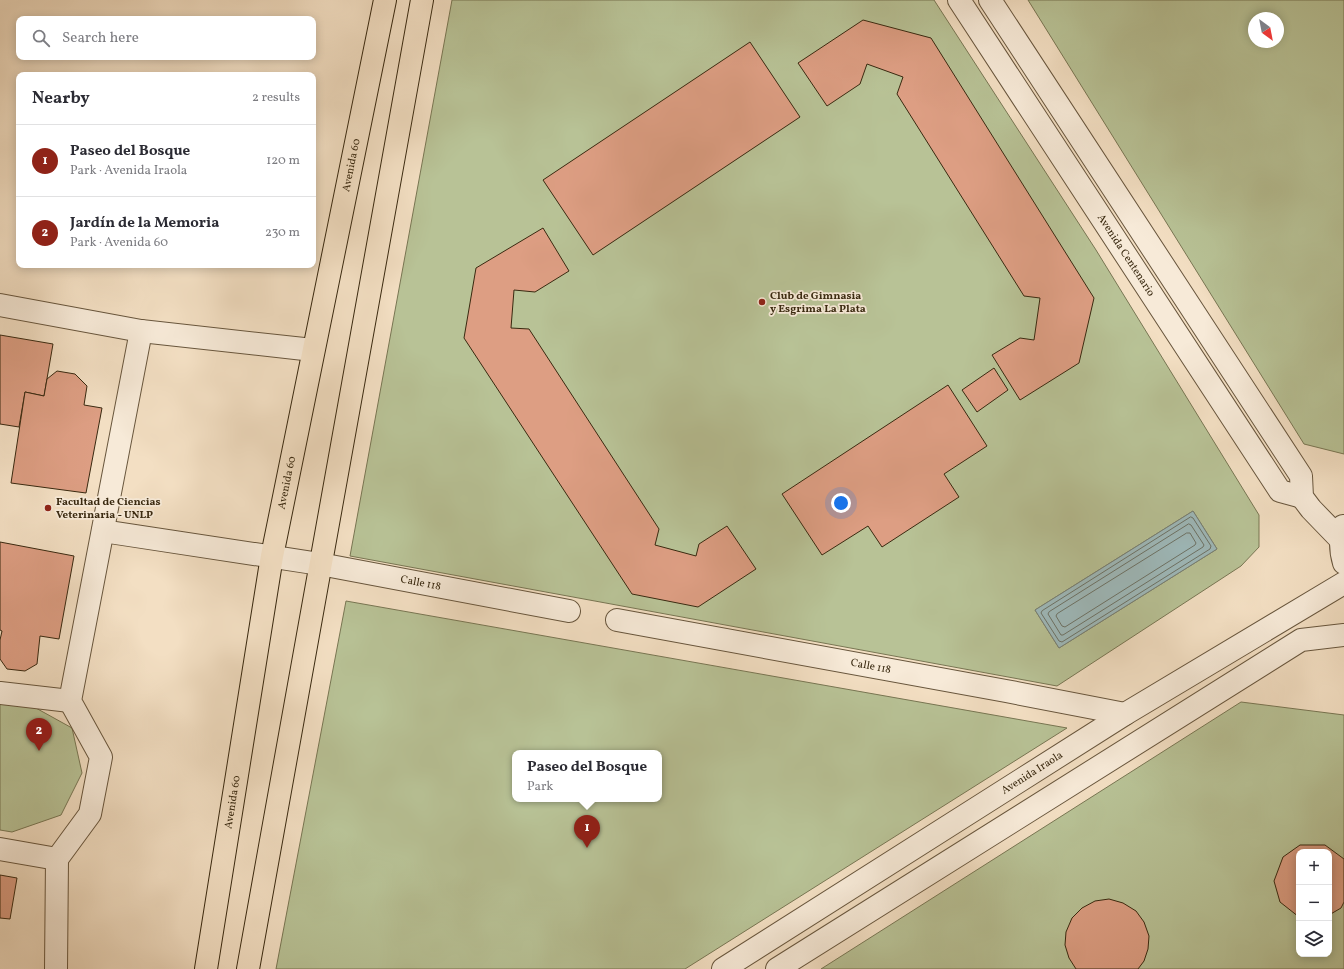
<!DOCTYPE html>
<html lang="en">
<head>
<meta charset="utf-8">
<style>
  body { margin:0; font-family:Vollkorn,serif; background:#f7f7f7; color:#2b2b33 }
  .controls { position:absolute; right:12px; bottom:12px; display:grid; overflow:hidden; border-radius:8px; box-shadow:0 2px 10px #0003 }
  .controls button { width:36px; height:36px; display:grid; place-items:center; padding:0; border:0; border-bottom:1px solid #e1e1e2; background:#fff; color:#2b2b33; font:20px sans-serif }
  .compass { position:absolute; left:1248px; top:12px; width:36px; height:36px; border-radius:50%; background:#fff; box-shadow:0 2px 10px #0003; rotate:148deg }
  .you { position:absolute; left:841px; top:503px; width:14px; height:14px; margin:-10px; border:3px solid #fff; border-radius:50%; background:#1a73e8; box-shadow:0 0 0 6px #1a73e833 }
  .badge { display:grid; place-items:center; width:26px; height:26px; border-radius:50%; background:#8f2418; color:#fff; font-size:13px; font-weight:700 }
  .pin { position:absolute; translate:-50% -33px; filter:drop-shadow(0 1px 2px #0008) }
  .pin::after { content:''; position:absolute; top:21px; width:14px; height:12px; background:inherit; clip-path:polygon(0 0,100% 0,50% 100%) }
  .popup { position:absolute; left:512px; top:750px; width:150px; height:52px; box-sizing:border-box; display:grid; place-content:center; border-radius:8px; background:#fff; filter:drop-shadow(0 1px 3px #0005); font-size:13px; white-space:nowrap; color:#7c7c81 }
  .popup b { font-size:15px; color:#2b2b33 }
  .popup::after { content:''; position:absolute; left:50%; top:100%; margin-left:-8px; border:8px solid transparent; border-top-color:#fff }
  .list { margin:0; padding:0; list-style:none }
  h2 { display:flex; justify-content:space-between; align-items:center; height:52px; margin:0; padding:0 16px; font-size:17px }
  h2 small { font-size:13px; font-weight:400; color:#7c7c81 }
  .list li { display:grid; grid-template-columns:26px 1fr auto; gap:12px; align-items:center; box-sizing:border-box; height:72px; padding:0 16px; border-top:1px solid #e1e1e2 }
  .list b { display:block; font-size:15px; white-space:nowrap }
  .list p { margin:0; font-size:13px; white-space:nowrap; color:#7c7c81 }
  .list em { font-size:13px; font-style:normal; color:#7c7c81 }
  .icon { flex:none; width:22px; height:22px; fill:none; stroke:currentColor; stroke-width:2; stroke-linecap:round; stroke-linejoin:round }
  .map { position:relative; flex:none; width:1344px; height:969px; overflow:hidden }
  .search { position:absolute; background:#fff; box-shadow:0 2px 10px #0003; left:16px; top:16px; width:300px; height:44px; display:flex; align-items:center; gap:10px; box-sizing:border-box; padding:0 14px; border-radius:8px; color:#7c7c81; font-size:15px }
  .panel { position:absolute; background:#fff; box-shadow:0 2px 10px #0003; left:16px; top:72px; width:300px; height:196px; border-radius:8px }
  .map>svg:first-child { display:block }
  .green { fill:#b8c296; stroke:#787653; fill-rule:evenodd }
  .water { fill:#9ebabc; stroke:#768077 }
  .lines { fill:none; stroke-linecap:round; stroke-linejoin:round }
  .shore { stroke:#6c7266; stroke-width:1 }
  .building { fill:#dd9e83; stroke:#392910 }
  .minor-casing { stroke:#68563d; stroke-width:24 }
  .major-casing { stroke:#392910; stroke-width:24 }
  .minor { stroke:#f7ead8; stroke-width:22 }
  .major { stroke:#f3dfc3; stroke-width:22 }
  .poi-dot { fill:#8f2418; stroke:#f7ead8; stroke-width:1.5 }
  .labels { text-anchor:middle; dominant-baseline:central; stroke-width:3.5; stroke-linejoin:round; paint-order:stroke }
  .street-label { font-size:11px; fill:#392910; stroke:#f7ead8 }
  .poi-label { font-size:11px; font-weight:bold; fill:#392910; stroke:#f7ead8; text-anchor:start }
</style>
</head>
<body>
<div class="map">
<svg width="1344" height="969" viewBox="0 0 1344 969">
  <rect width="100%" height="100%" fill="#f3dfc3"/>
  <filter id="stains"><feTurbulence type="fractalNoise" baseFrequency=".005" numOctaves="4"/><feColorMatrix values="0 0 0 0 .2 0 0 0 0 .09 0 0 0 0 .02 0 0 0 .5 -.17"/></filter>
  <radialGradient id="worn" r=".72"><stop offset=".6" stop-color="#630" stop-opacity="0"/><stop offset="1" stop-color="#630" stop-opacity=".3"/></radialGradient>
  <g class="green">
    <path d="M452 0H934L1096 250 1259 515V547L1241 566 1057 686 350 556ZM1193 511 1217 549 1059 648 1035 610Z"/>
    <path d="M1028 0H1344V454L1304 444ZM1254 18H1278V42H1254Z"/>
    <path d="M346 601 1067 728 685 969H276ZM515 753H659V799H515Z"/>
    <polygon points="0,699 25,702 72,728 82,773 61,815 12,832 0,830"/>
    <path d="M1241 702 1344 715V969H821ZM1299 852H1329V954H1299Z"/>
  </g>
  <polygon class="water" points="1193,511 1217,549 1059,648 1035,610"/>
  <g class="lines">
    <g class="shore">
      <polygon points="1191,517 1193,518 1211,546 1210,549 1062,642 1059,641 1041,613 1042,611"/>
      <polygon points="1189,524 1191,525 1204,545 1203,547 1063,635 1061,635 1048,614 1049,612"/>
      <polygon points="1187,533 1190,533 1196,543 1195,545 1065,627 1062,626 1056,616 1057,614"/>
    </g>
  </g>
  <g class="building">
    <polygon points="863,20 931,38 1094,298 1079,363 1020,400 992,355 1020,338 1034,340 1040,298 1024,296 897,94 903,77 867,64 860,84 827,106 798,63"/>
    <polygon points="750,42 800,117 593,255 543,180"/>
    <polygon points="543,228 569,271 535,292 514,290 511,328 529,329 659,529 655,545 696,556 699,544 727,526 756,569 698,607 632,594 464,338 476,268"/>
    <polygon points="0,335 53,344 44,396 25,392 19,427 0,424"/>
    <polygon points="994,368 1008,390 977,412 962,390"/>
    <polygon points="57,371 75,374 87,386 84,405 102,408 86,493 11,483 25,392 44,396 47,379"/>
    <polygon points="948,385 987,446 944,474 959,497 882,547 868,526 822,555 782,494"/>
    <polygon points="0,542 74,556 59,639 40,636 37,664 25,671 7,669 0,659 0,640 2,631 0,630"/>
    <polygon points="1300,845 1325,845 1344,859 1344,902 1341,908 1329,915 1329,852 1299,852 1299,917 1280,902 1274,881 1283,857"/>
    <polygon points="0,875 17,878 10,919 0,918"/>
    <polygon points="1109,899 1123,903 1136,911 1144,922 1149,936 1148,949 1144,961 1138,969 1076,969 1069,958 1065,945 1066,932 1072,918 1082,908 1095,901"/>
  </g>
  <g class="lines">
    <g class="minor-casing">
      <g id="minor">
        <path id="s1" d="M959 0 1280 491 1302 497"/>
        <polyline points="990,0 1301,476 1302,497 1311,509 1340,539"/>
        <polyline points="0,305 141,331 313,350"/>
        <path d="M1343 526C1340 539 1340 550 1344 563"/>
        <path id="s2" d="M103 531 320 564 569 611"/>
        <path id="s3" d="M617 620 1006 691 1125 714"/>
        <polyline points="0,693 70,701"/>
        <polyline points="0,849 57,859 90,814 101,757 70,701 141,331"/>
        <polyline points="56,969 57,859"/>
        <path id="s4" d="M723 969 1125 714 1344 583"/>
        <polyline points="777,969 1301,640 1344,635"/>
      </g>
    </g>
    <g class="major-casing">
      <g id="major">
        <path id="s5" d="M206 969 272 556 385 0"/>
        <polyline points="248,969 422,0"/>
      </g>
    </g>
    <use href="#minor" class="minor"/>
    <use href="#major" class="major"/>
  </g>
  <g class="poi-dot">
    <circle cx="762" cy="302" r="4"/>
    <circle cx="48" cy="508" r="4"/>
  </g>
  <g class="labels">
    <g class="street-label">
      <text stroke="none"><textPath href="#s5" startOffset="817">Avenida 60</textPath></text>
      <text stroke="none"><textPath href="#s1" startOffset="305">Avenida Centenario</textPath></text>
      <text stroke="none"><textPath href="#s5" startOffset="493">Avenida 60</textPath></text>
      <text stroke="none"><textPath href="#s2" startOffset="322">Calle 118</textPath></text>
      <text stroke="none"><textPath href="#s3" startOffset="258">Calle 118</textPath></text>
      <text stroke="none"><textPath href="#s4" startOffset="366">Avenida Iraola</textPath></text>
      <text stroke="none"><textPath href="#s5" startOffset="169">Avenida 60</textPath></text>
    </g>
    <g class="poi-label">
      <text x="770" y="296">Club de Gimnasia<tspan x="770" dy="13">y Esgrima La Plata</tspan></text>
      <text x="56" y="502">Facultad de Ciencias<tspan x="56" dy="13">Veterinaria - UNLP</tspan></text>
    </g>
  </g>
  <rect width="100%" height="100%" filter="url(#stains)"/>
  <rect width="100%" height="100%" fill="url(#worn)"/>
</svg>
<div class="controls">
<button>+</button>
<button>−</button>
<button><svg class="icon" aria-label="layers" viewBox="0 0 24 24"><path d="M12 4l9 5-9 5-9-5zM3 14l9 5 9-5"/></svg></button>
</div>
<svg class="compass" viewBox="-18 -18 36 36"><path d="M0-13l5 13h-10z" fill="#e53935"/><path d="M0 13l5-13h-10z" fill="#7c7c81"/></svg>
<div class="you"></div>
<div class="pin badge" style="left:587px;top:848px">1</div>
<div class="popup"><b>Paseo del Bosque</b>Park</div>
<div class="pin badge" style="left:39px;top:751px">2</div>
<div class="search"><svg class="icon" aria-label="search" viewBox="0 0 24 24"><circle cx="10" cy="10" r="6"/><path d="M15 15l6 6"/></svg>Search here</div>
<section class="panel">
<h2>Nearby<small>2 results</small></h2>
<ul class="list">
<li><span class="badge">1</span><div><b>Paseo del Bosque</b><p>Park · Avenida Iraola</p></div><em>120 m</em></li>
<li><span class="badge">2</span><div><b>Jardín de la Memoria</b><p>Park · Avenida 60</p></div><em>230 m</em></li>
</ul>
</section>
</div>
</body>
</html>
